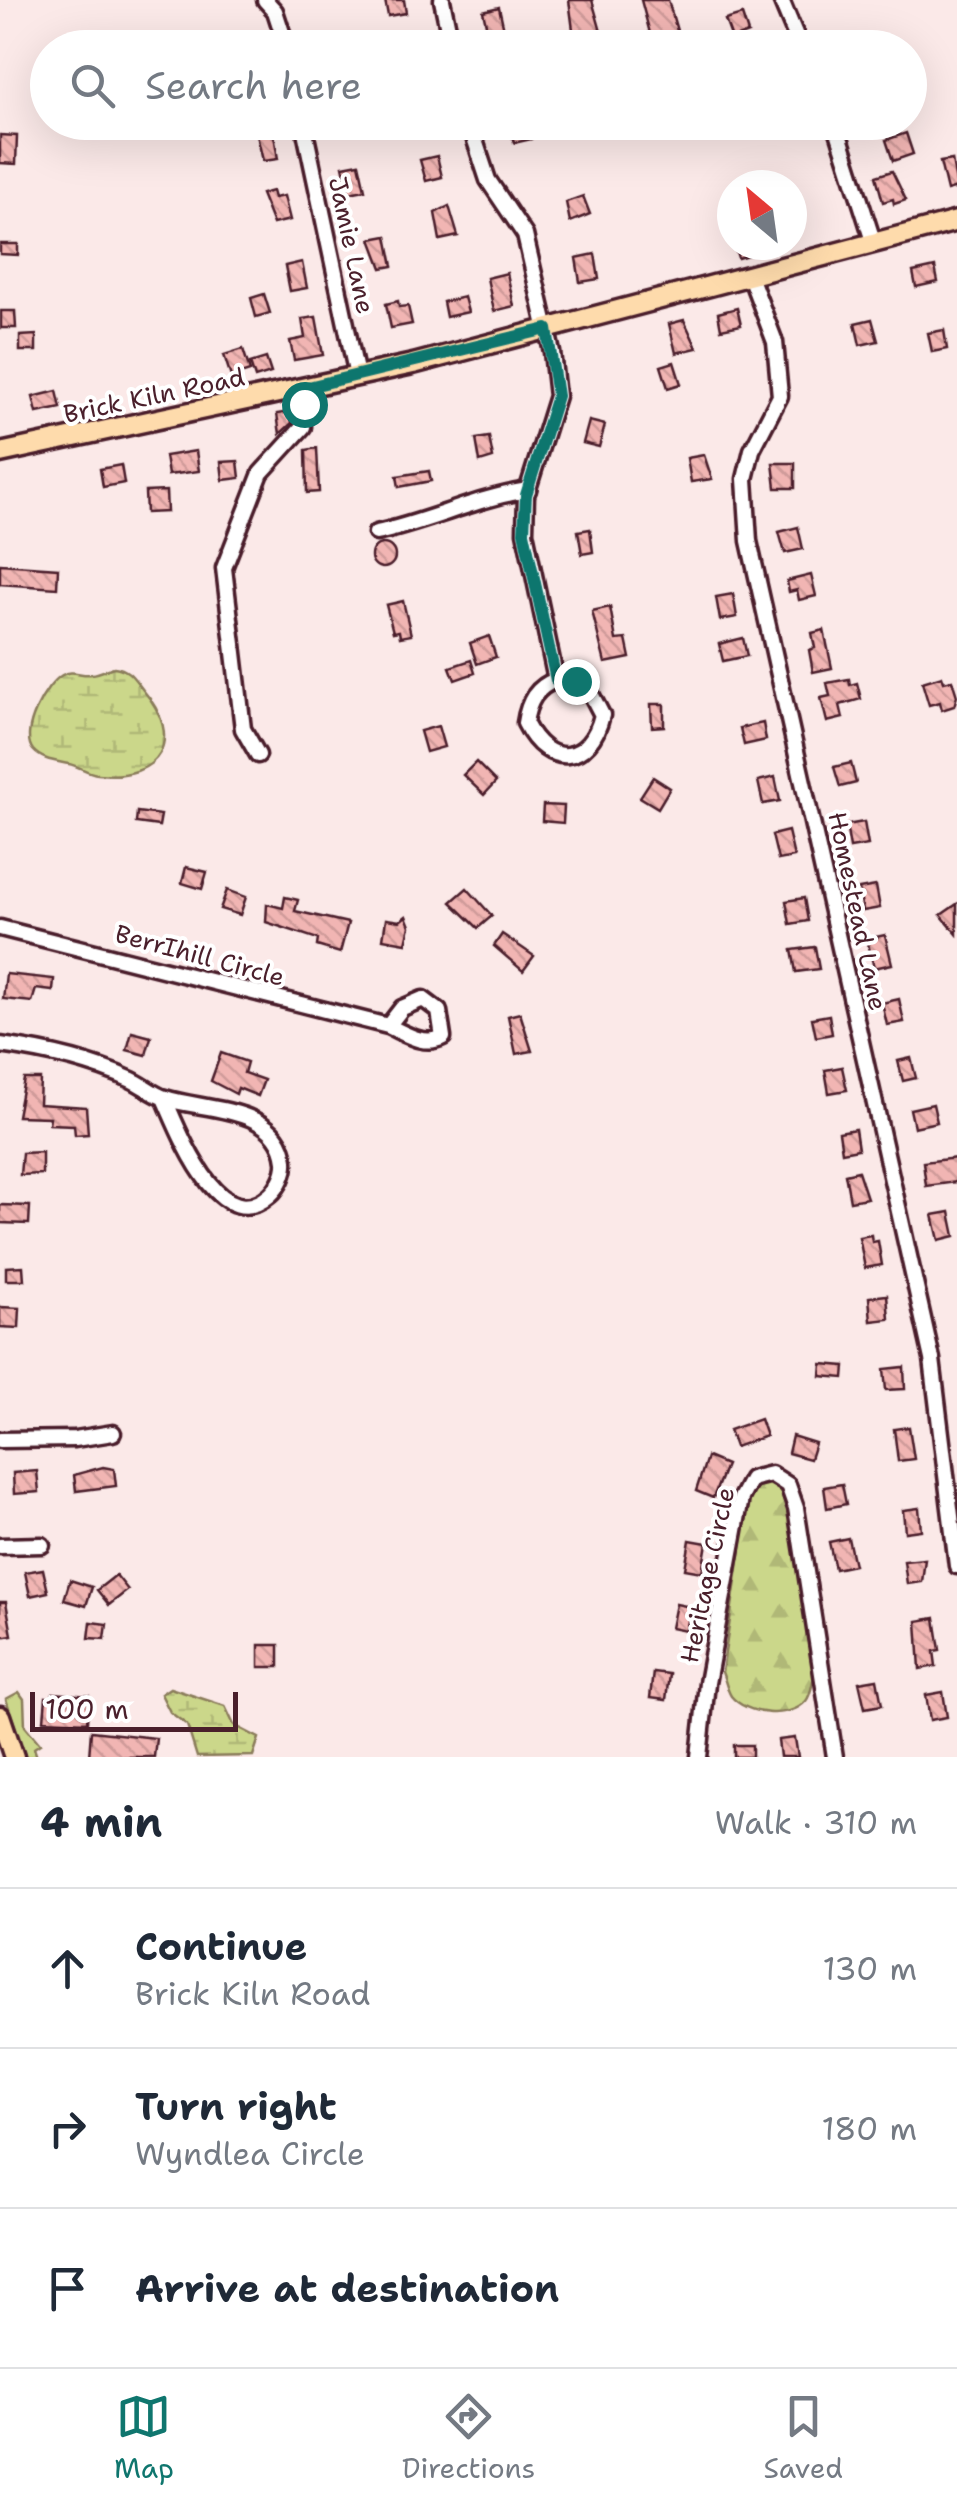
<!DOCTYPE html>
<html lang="en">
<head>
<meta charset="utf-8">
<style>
  body { margin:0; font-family:"Shantell Sans",sans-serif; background:#f2f2f3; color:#1f2937 }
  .compass { position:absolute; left:717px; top:170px; width:90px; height:90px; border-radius:50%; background:#fff; box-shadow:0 10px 40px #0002; rotate:331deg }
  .scale { position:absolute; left:30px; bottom:25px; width:208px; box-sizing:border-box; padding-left:10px; border:5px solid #4a1f2b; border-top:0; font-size:28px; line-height:35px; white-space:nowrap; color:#4a1f2b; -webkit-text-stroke:8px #fff; paint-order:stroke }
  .stop { position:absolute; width:30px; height:30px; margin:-22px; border:8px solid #0f766e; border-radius:50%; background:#fff }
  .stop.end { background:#0f766e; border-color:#fff; box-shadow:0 2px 10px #0008 }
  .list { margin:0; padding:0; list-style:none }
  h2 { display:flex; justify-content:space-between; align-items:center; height:130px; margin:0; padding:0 40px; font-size:42px }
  h2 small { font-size:32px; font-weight:400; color:#747a83 }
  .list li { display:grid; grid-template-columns:65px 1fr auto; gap:30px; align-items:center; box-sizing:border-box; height:160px; padding:0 40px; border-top:2px solid #e0e1e3 }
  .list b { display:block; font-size:38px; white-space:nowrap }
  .list p { margin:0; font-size:32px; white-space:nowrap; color:#747a83 }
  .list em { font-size:32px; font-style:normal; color:#747a83 }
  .icon { flex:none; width:55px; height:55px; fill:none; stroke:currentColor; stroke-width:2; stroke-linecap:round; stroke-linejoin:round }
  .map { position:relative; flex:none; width:957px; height:1757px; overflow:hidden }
  .search { position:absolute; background:#fff; box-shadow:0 10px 40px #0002; left:30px; right:30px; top:30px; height:110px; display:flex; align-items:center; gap:25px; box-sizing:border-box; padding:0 35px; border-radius:55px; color:#747a83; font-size:38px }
  .sheet { height:610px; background:#fff }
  nav { display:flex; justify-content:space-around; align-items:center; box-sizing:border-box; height:140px; border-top:2px solid #e0e1e3; background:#fff; font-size:28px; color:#747a83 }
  nav a { display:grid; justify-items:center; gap:5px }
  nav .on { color:#0f766e }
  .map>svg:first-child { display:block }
  .grass { fill:#cbd78a; stroke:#8a7b5a; stroke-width:2.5 }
  .forest { fill:url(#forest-firs); stroke:#8a7b5a; stroke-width:2.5 }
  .wetland { fill:url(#wetland-marsh); stroke:#8a7b5a; stroke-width:2.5 }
  .building { fill:url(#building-back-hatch); stroke:#4a1f2b; stroke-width:2.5 }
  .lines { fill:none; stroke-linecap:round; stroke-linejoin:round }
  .minor-casing { stroke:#4a1f2b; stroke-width:21 }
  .major-casing { stroke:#4a1f2b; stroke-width:25 }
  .minor { stroke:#fff; stroke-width:14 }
  .major { stroke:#fedbac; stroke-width:18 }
  .route { stroke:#0f766e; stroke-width:12 }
  .labels { text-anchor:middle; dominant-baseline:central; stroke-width:8; stroke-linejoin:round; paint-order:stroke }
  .street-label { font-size:25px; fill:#4a1f2b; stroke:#fff }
</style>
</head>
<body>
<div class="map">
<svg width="957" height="1757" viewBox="0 0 957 1757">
  <defs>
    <pattern id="forest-firs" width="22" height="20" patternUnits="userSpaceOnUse" patternTransform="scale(2.5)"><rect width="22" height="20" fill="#cbd78a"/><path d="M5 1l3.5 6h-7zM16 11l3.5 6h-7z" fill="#b0b877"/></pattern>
    <pattern id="wetland-marsh" width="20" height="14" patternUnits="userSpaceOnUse" patternTransform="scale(2.5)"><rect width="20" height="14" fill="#cbd78a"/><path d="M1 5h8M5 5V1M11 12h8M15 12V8" fill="none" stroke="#b0b877"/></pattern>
    <pattern id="building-back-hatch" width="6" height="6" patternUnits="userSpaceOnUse" patternTransform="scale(2.5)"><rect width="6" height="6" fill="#f1b5b3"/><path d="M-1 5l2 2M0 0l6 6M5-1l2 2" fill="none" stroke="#d09b9a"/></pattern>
  </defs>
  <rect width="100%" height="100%" fill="#fbe9e8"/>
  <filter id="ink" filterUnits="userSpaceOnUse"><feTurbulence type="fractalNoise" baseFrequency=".01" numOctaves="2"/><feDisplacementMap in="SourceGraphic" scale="20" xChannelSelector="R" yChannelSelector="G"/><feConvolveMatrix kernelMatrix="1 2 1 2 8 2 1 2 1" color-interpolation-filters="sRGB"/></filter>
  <g filter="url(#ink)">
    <polygon class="grass" points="19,1692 24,1699 25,1726 40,1744 34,1748 37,1757 25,1757 6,1699"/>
    <path class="forest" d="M762 1481 782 1490 788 1501 814 1677C812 1684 811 1695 806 1701 790 1720 746 1715 731 1696 727 1690 725 1679 722 1672L749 1496 754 1485Z"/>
    <g class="wetland">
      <path d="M114 667C130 669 134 679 143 690 185 739 161 781 98 774 87 773 79 766 69 764 56 761 43 761 33 750 19 733 45 685 62 675 73 669 81 676 92 674 100 673 107 669 114 667Z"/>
      <polygon points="170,1688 225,1706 234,1725 259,1738 253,1756 197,1757 187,1725 170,1712 161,1694"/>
    </g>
    <g class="building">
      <polygon points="385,0 404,0 406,13 388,16"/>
      <polygon points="569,0 592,0 605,46 575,45"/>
      <polygon points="641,0 668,0 682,48 654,48"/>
      <polygon points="499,7 505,34 489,38 483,11"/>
      <polygon points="742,15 748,33 732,39 725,20"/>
      <polygon points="509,122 527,122 531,139 514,143"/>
      <polygon points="272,123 278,159 263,161 255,126"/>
      <polygon points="906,133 913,154 893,161 886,140"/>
      <polygon points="0,135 17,136 16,164 0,163"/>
      <polygon points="437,156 442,177 426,181 420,160"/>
      <polygon points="952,160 957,188 947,191 940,162"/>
      <polygon points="359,163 365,190 349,193 343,166"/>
      <polygon points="892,171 906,200 894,204 893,199 883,202 876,176"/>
      <polygon points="272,191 274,198 284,196 290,220 273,224 261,194"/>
      <polygon points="583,196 590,214 570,222 566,202"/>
      <polygon points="449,206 458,236 440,240 435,213"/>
      <polygon points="387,236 393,266 382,268 371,239"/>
      <polygon points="0,244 18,244 18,255 0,254"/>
      <polygon points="734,245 771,245 771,248 738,258"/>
      <polygon points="595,254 599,279 580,282 576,258"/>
      <polygon points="302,262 307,288 290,291 285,266"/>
      <polygon points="935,267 938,282 916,287 913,272"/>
      <polygon points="507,273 514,306 494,311 487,278"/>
      <polygon points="264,294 270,313 256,317 251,298"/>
      <polygon points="464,297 468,312 446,317 443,302"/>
      <polygon points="398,301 399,307 408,306 412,324 391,328 386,304"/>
      <polygon points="737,308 741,325 721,329 718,313"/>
      <polygon points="1,311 15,311 16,328 1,328"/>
      <polygon points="316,317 323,355 294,360 290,341 305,338 302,319"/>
      <polygon points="872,319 878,341 860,345 855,323"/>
      <polygon points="684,320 697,348 676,353 669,324"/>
      <polygon points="944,330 947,349 932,352 928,333"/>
      <polygon points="36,335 36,351 20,351 20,336"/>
      <polygon points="243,349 250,371 231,377 224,355"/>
      <polygon points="266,358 271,373 255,378 250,363"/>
      <polygon points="674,362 681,384 668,388 661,366"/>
      <polygon points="57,391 61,408 37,413 33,397"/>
      <polygon points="290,412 292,423 280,434 277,414"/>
      <polygon points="589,421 605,425 599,447 583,443"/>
      <polygon points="489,437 493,458 480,462 476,439"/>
      <polygon points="317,448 319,492 307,493 306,450"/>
      <polygon points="196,451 199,471 168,475 165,456"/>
      <polygon points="704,455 712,479 691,482 687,458"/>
      <polygon points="238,461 240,478 223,480 221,462"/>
      <polygon points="773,463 795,463 795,488 776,488"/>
      <polygon points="121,465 124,483 103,487 100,469"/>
      <polygon points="429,471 431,481 399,487 397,476"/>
      <polygon points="166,491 167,512 146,513 145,492"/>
      <polygon points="798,527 803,549 785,553 779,532"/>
      <polygon points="590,529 593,552 582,554 578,531"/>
      <circle cx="383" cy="556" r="12"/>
      <polygon points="0,564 58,568 57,588 0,584"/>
      <polygon points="811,575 816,596 799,600 797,590 789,592 787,581"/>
      <polygon points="733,594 737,617 720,620 716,597"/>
      <polygon points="403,601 411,635 400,637 399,631 393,632 386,605"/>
      <polygon points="610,607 616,640 626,639 630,658 605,663 592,611"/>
      <polygon points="824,630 832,668 813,672 809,650 815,648 812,633"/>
      <polygon points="489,636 496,657 477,664 470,643"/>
      <polygon points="743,638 747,656 723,661 719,644"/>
      <polygon points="471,660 475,673 455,680 450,667"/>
      <polygon points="942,676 944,682 952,680 957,696 954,706 942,710 940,702 929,705 922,682"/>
      <polygon points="849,679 850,685 857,683 861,699 840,705 843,718 827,722 821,698 830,696 827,683"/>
      <polygon points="651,704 664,704 664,726 652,727"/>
      <polygon points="763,723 766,740 744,745 740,728"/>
      <polygon points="438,726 444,747 426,752 420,731"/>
      <polygon points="476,762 496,782 484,795 463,775"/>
      <polygon points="851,763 856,783 840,787 834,767"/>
      <polygon points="653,777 670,788 658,808 640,797"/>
      <polygon points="775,777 780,801 763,804 758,781"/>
      <polygon points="543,805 564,806 563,823 542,821"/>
      <polygon points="137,812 161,815 159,826 136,823"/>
      <polygon points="864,822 868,845 850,848 846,825"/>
      <polygon points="788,831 794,857 778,860 772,835"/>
      <polygon points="186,867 207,872 202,889 182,883"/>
      <polygon points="876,886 880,908 863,911 859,889"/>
      <polygon points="467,888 492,916 478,928 451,902"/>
      <polygon points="227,890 246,897 240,915 220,909"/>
      <polygon points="285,897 298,900 295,911 348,923 340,953 317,946 318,939 266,922 267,904 283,908"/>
      <polygon points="804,898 808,921 790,924 786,901"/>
      <polygon points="957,904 957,934 941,915"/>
      <polygon points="406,916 410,926 406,943 383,939 386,919 400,921"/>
      <polygon points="502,934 534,956 523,971 494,946"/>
      <polygon points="885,935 892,964 874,968 867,939"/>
      <polygon points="815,947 819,969 796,972 792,950"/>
      <polygon points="6,974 54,979 53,991 36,989 32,1002 3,999"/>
      <polygon points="899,999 904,1022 887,1025 882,1003"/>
      <polygon points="520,1013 532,1051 516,1054 508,1016"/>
      <polygon points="829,1015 832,1034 816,1037 812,1018"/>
      <polygon points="132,1032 151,1037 146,1055 127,1050"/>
      <polygon points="221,1053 247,1062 244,1073 264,1080 258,1096 238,1088 236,1094 211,1081"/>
      <polygon points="911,1058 916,1078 903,1081 898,1061"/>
      <polygon points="842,1067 847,1090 829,1093 825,1070"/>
      <polygon points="24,1079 40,1079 39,1104 86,1107 88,1134 75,1135 74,1125 49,1124 50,1117 17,1116"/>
      <polygon points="933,1104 937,1122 914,1127 910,1109"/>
      <polygon points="855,1129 858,1149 842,1152 839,1132"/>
      <polygon points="42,1152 42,1174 20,1175 22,1153"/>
      <polygon points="957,1158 957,1182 926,1186 923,1162"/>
      <polygon points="858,1171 867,1198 850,1201 845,1174"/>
      <polygon points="0,1205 30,1206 29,1224 0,1223"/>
      <polygon points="950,1212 955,1236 939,1240 933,1215"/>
      <polygon points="871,1235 872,1242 878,1241 882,1265 865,1268 859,1237"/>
      <polygon points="23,1266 24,1280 6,1280 6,1267"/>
      <polygon points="887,1295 889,1319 871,1321 869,1297"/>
      <polygon points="0,1307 20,1308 19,1328 0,1327"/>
      <polygon points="822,1364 845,1366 844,1378 821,1376"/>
      <polygon points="904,1367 905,1389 886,1390 884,1369"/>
      <polygon points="760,1419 766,1436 735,1447 729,1430"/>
      <polygon points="909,1427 914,1459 898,1461 894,1429"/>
      <polygon points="792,1436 815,1443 810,1459 788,1453"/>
      <polygon points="707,1457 726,1465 713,1498 696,1491"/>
      <polygon points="103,1467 114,1469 116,1486 76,1491 74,1475"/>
      <polygon points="37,1471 39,1492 14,1494 13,1473"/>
      <polygon points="842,1484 846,1504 827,1508 824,1487"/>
      <polygon points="919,1508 921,1530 905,1532 903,1510"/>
      <polygon points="848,1538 854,1565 835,1569 829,1542"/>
      <polygon points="690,1540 707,1543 702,1572 685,1569"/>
      <polygon points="925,1559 922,1582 907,1584 904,1561"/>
      <polygon points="43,1569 48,1592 30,1596 25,1572"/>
      <polygon points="116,1575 128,1590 109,1605 97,1590"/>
      <polygon points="70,1580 92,1587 86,1606 64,1600"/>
      <polygon points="0,1602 6,1602 12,1635 0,1637"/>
      <polygon points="676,1604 691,1607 686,1631 671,1628"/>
      <polygon points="935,1618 940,1650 934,1651 936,1666 920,1669 917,1621"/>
      <polygon points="91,1622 107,1624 105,1639 89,1638"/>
      <rect x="259" y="1645" width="20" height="22"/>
      <polygon points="653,1672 669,1674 666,1700 650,1698"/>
      <polygon points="877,1679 882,1705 865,1708 859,1682"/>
      <polygon points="943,1692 947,1717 930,1720 926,1695"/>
      <polygon points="53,1693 89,1696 87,1722 44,1720 46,1697 52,1698"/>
      <polygon points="91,1731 156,1738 154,1757 89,1757"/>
      <polygon points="795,1738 798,1757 780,1757 778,1740"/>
      <rect x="734" y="1745" width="18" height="12"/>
    </g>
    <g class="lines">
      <g class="minor-casing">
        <g id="minor">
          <polyline points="265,0 275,11 287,48"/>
          <polyline points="442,0 452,48"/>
          <polyline points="781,0 801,48"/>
          <polyline points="303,122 357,376"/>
          <path d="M469 122 488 180 525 235 552 352 557 396 526 495 525 532 556 680C536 687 528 702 525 723 548 769 590 765 602 715L587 686 556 680"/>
          <polyline points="835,122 874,244"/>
          <polyline points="750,276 775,342 780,396 752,450 745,479 749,541 932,1359 957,1566"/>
          <path d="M376 533C428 522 476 498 528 490"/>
          <polyline points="258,755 243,729 224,568 261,473 303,427 300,389"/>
          <path d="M0 928 388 1026C406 1034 424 1047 443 1037L439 1011 423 999 402 1008 388 1026"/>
          <path d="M0 1045C46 1051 90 1061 132 1080 143 1085 154 1095 165 1098 204 1111 279 1106 285 1161 286 1172 279 1187 270 1195 219 1240 179 1131 164 1098"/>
          <polyline points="0,1440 75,1439 113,1433"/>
          <polyline points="0,1546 42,1545"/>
          <polyline points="699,1757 707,1683 741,1498 751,1479 771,1474 788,1485 796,1508 835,1757"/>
        </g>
      </g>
      <g class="major-casing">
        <g id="major">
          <polyline points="0,453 413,364 957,221"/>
          <polyline points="0,1716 14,1757"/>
        </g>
      </g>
      <use href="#minor" class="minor"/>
      <use href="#major" class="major"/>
    </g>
  </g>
  <g class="lines" filter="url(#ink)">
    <polyline class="route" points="304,404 300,389 547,329 557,396 526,495 524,532 556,680 576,681"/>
  </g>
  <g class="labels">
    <g class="street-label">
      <text transform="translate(352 245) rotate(78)">Jamie Lane</text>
      <text transform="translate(154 395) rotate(-12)">Brick Kiln Road</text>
      <text transform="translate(858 911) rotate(78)">Homestead Lane</text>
      <text transform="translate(200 955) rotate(15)">BerrIhill Circle</text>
      <text transform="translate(707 1575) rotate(-78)">Heritage Circle</text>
    </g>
  </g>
</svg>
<svg class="compass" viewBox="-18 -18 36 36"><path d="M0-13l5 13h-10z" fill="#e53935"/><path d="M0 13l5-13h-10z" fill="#747a83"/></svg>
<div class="scale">100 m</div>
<div class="stop" style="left:304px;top:404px"></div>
<div class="stop end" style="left:576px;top:681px"></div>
<div class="search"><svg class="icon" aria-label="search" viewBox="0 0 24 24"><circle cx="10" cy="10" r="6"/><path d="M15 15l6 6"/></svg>Search here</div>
</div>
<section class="sheet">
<h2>4 min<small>Walk · 310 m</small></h2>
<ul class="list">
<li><svg class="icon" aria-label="ahead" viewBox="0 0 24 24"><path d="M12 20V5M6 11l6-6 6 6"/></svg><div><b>Continue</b><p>Brick Kiln Road</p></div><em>130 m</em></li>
<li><svg class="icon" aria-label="right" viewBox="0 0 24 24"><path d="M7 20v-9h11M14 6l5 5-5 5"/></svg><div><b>Turn right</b><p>Wyndlea Circle</p></div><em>180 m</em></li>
<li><svg class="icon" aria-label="arrive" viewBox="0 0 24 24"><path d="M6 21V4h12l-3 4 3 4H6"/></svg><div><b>Arrive at destination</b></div></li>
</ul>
</section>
<nav>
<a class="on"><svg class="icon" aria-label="map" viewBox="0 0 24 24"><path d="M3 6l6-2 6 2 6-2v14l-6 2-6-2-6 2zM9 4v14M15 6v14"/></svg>Map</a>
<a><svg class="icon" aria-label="directions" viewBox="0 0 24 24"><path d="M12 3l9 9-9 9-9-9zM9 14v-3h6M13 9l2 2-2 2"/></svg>Directions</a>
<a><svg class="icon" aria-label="saved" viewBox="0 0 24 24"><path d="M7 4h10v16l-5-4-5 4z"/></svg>Saved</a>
</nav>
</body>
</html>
